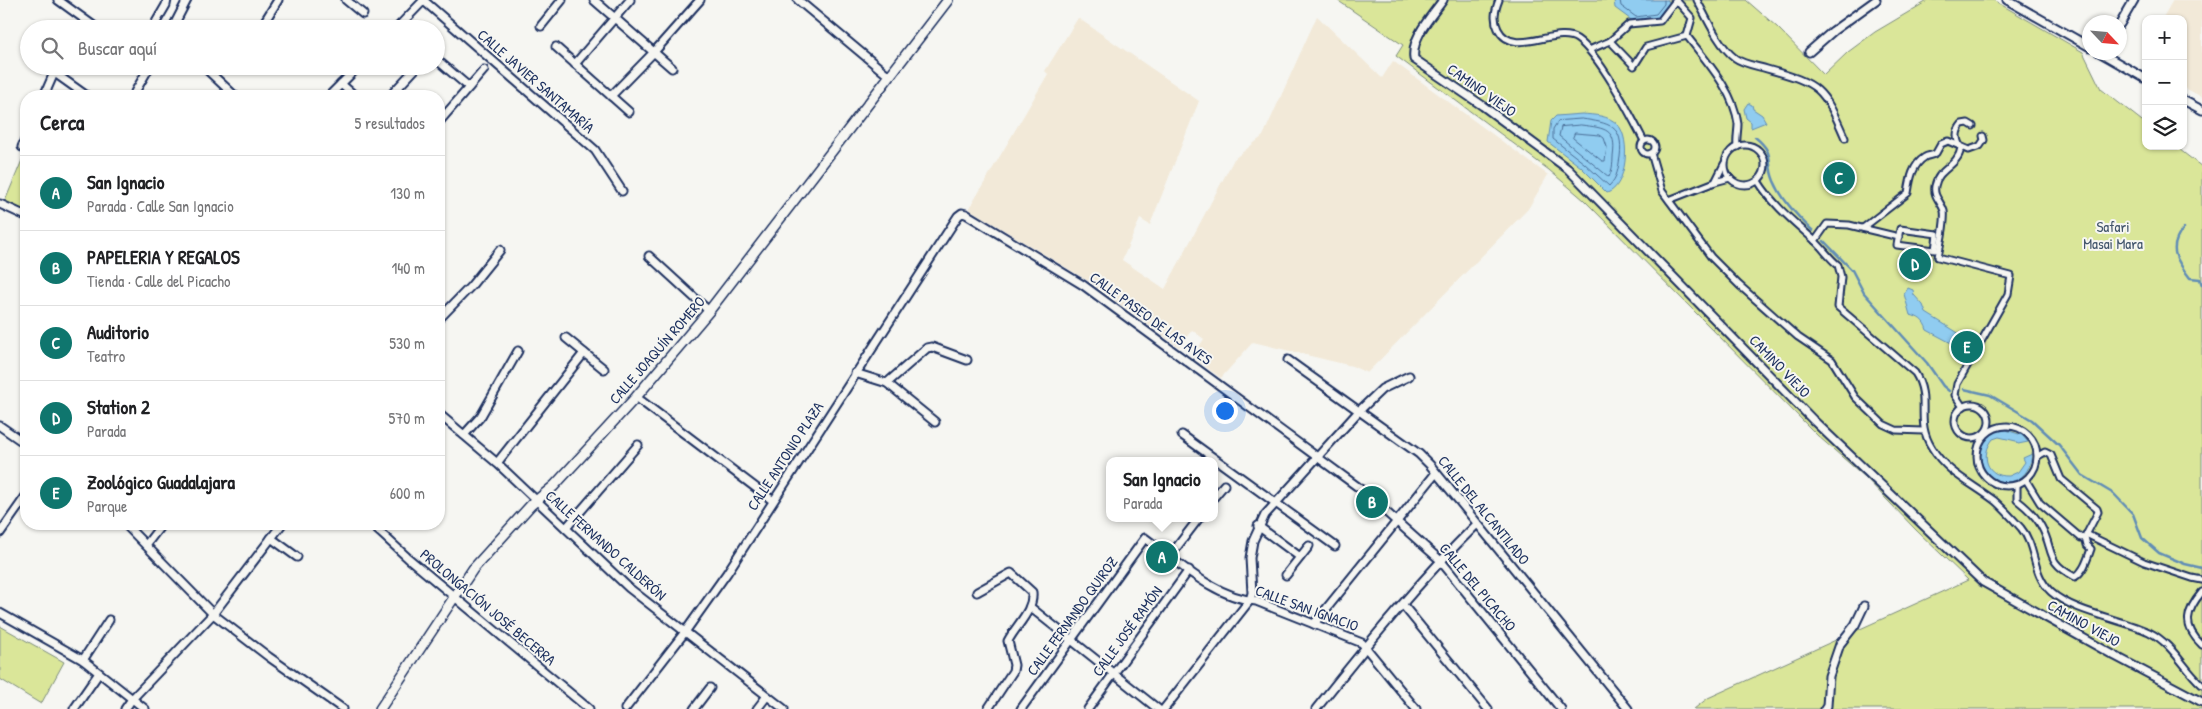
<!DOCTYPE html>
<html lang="es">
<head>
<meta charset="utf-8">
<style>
  body { margin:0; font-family:"Patrick Hand",sans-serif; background:#f2f2f2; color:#202124 }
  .controls { position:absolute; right:15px; top:15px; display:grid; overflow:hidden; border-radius:10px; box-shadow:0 1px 4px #0004 }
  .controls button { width:45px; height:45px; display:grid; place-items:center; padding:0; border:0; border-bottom:1px solid #e0e0e0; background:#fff; color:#202124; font:25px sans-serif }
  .compass { position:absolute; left:2082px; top:15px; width:45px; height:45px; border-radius:50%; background:#fff; box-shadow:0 1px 4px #0004; rotate:116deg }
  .you { position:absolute; left:1224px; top:410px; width:18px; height:18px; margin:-12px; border:4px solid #fff; border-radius:50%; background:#1a73e8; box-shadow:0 0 0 8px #1a73e833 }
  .badge { display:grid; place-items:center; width:32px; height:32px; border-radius:50%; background:#0f766e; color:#fff; font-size:16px; font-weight:700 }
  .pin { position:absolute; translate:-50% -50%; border:2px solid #fff; box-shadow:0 1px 5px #0006 }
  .popup { position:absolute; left:1106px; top:457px; width:112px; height:65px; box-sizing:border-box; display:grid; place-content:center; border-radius:10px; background:#fff; filter:drop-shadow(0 1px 4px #0005); font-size:16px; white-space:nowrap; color:#757577 }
  .popup b { font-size:19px; color:#202124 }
  .popup::after { content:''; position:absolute; left:50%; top:100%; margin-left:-10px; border:10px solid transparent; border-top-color:#fff }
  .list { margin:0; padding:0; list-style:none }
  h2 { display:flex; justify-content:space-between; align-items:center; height:65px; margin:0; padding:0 20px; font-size:21px }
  h2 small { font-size:16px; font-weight:400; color:#757577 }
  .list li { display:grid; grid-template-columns:32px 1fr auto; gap:15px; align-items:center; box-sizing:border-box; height:75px; padding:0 20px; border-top:1px solid #e0e0e0 }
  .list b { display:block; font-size:19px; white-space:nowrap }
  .list p { margin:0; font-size:16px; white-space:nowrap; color:#757577 }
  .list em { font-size:16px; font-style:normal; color:#757577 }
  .icon { flex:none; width:28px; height:28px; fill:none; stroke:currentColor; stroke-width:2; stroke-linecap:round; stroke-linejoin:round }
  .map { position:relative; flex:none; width:2202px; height:709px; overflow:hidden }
  .search { position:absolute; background:#fff; box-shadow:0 1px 4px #0004; left:20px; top:20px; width:425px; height:55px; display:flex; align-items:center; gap:12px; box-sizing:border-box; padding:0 18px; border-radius:28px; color:#757577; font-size:19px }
  .panel { position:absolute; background:#fff; box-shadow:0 1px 4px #0004; left:20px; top:90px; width:425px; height:440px; border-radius:20px }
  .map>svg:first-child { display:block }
  .built { fill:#f2e9d8 }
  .green { fill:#dae699; stroke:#7a8a7c }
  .water { fill:#90ccf0; stroke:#618db6 }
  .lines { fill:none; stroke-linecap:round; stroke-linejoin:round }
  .shore { stroke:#4a6e98; stroke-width:1 }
  .stream { stroke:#618db6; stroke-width:2.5 }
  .pedestrian-casing { stroke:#1b2f5e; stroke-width:9 }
  .minor-casing { stroke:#1b2f5e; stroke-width:11 }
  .tertiary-casing { stroke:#1b2f5e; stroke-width:12 }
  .pedestrian { stroke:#f6f6f2; stroke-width:5 }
  .minor { stroke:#f6f6f2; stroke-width:7 }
  .tertiary { stroke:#f6f6f2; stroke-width:9 }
  .labels { text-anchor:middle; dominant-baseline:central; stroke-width:4; stroke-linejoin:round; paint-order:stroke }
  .street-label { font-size:15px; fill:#1b2f5e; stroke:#f6f6f2 }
  .park-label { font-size:15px; fill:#41546a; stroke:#f6f6f2 }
</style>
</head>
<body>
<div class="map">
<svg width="2202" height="709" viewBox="0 0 2202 709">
  <rect width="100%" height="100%" fill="#f6f6f2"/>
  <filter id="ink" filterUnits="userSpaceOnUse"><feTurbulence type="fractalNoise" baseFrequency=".02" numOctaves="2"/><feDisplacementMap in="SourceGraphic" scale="10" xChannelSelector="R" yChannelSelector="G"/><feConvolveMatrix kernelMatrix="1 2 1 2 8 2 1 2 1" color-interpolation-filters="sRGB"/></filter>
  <g filter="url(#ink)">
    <g class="built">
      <polygon points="2173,0 2202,0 2202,97 2183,87 2183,19 2162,19"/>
      <polygon points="1317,16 1382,78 1393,61 1548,175 1528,209 1367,373 1352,366 1253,342 1221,378 1192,357 1204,339 1192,330 1179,347 1085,279 969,209 1048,74 1045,71 1078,18 1199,101 1150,225 1140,219 1122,260 1165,289 1234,159 1263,136"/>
    </g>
    <g class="green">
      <polygon points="1337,0 1746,0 1777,27 1824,75 1848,52 1875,32 1929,0 1993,0 2083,52 2101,89 2146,124 2146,146 2175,146 2202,167 2202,709 1694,709 1708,698 1968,580 1916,530 1865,477 1818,436 1584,200 1549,170 1396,56 1403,45"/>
      <polygon points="25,153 26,154 26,211 5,201"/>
      <polygon points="0,626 64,662 41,704 0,679"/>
    </g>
    <g class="water">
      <polygon points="1614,0 1667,0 1670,3 1659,18 1634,22 1615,8"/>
      <polygon points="1748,103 1752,105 1753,109 1762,115 1766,122 1751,128 1751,122 1746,118 1744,109"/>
      <path d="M1582 114C1594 115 1609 115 1618 125 1631 139 1627 187 1607 193L1581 167 1548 142 1551 121 1556 116Z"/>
      <path d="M1908 288 1913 290 1914 295 1923 305 1926 313 1960 334V337L1955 345 1927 330C1924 320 1919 317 1910 315L1904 294Z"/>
      <path d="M2006 430 2022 435 2028 442 2018 444 2016 441 1999 437 1993 439C1980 455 1986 477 2009 476L2018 472 2025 462 2023 458 2032 454C2031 464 2028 472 2020 478 1985 499 1959 436 2006 430Z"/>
    </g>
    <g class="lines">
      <g class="shore">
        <polyline points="1620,0 1621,6 1636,17 1656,14 1664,4 1664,0"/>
        <path d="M1582 119C1609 123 1624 125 1620 157 1618 168 1618 177 1609 186L1584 163 1553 139V129L1558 121Z"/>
        <path d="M1581 125C1606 128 1617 129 1613 157 1613 164 1612 171 1609 177L1559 136 1561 127Z"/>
        <polygon points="1575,133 1600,135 1604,138 1607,147 1605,161 1602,161 1573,138"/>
      </g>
      <g class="stream">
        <path d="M1755 137C1777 155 1765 160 1774 181 1782 200 1799 218 1813 231"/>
        <path d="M2184 228C2167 248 2176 260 2190 278L2200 279 2202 285"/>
        <polyline points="1824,241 1852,270 1864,293 1927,363 1943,386 1949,391"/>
        <polyline points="1964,389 1990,395 2032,420 2059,445 2082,475 2114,494 2133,514 2142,538 2159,553 2185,564 2202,568"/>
      </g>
      <g class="pedestrian-casing">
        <g id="pedestrian">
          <path d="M1499 0C1495 10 1493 19 1498 29 1513 59 1557 25 1577 39 1600 55 1630 114 1644 141"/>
          <polyline points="1676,0 1692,18 1687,36"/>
          <path d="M1697 0C1706 17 1719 46 1735 58 1743 64 1757 66 1767 69 1820 84 1823 87 1845 138"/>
          <polyline points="1610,41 1629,24 1660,21 1676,0"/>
          <path d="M1589 50 1610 41 1634 66 1646 47 1687 36C1706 61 1734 91 1738 124 1738 131 1736 139 1737 147"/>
          <circle cx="1648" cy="147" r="7"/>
          <circle cx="1745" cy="165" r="20"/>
          <polyline points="1651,153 1662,191 1711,257 1739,285 1798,337 1832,360 1855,397 1883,424 1896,430 1923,431"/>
          <path d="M1758 181C1773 205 1793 221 1814 240 1823 248 1829 258 1838 265L1841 277 1838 307 1915 373C1932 400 1914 420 1932 448 1947 473 1973 484 1995 501 2004 509 2013 519 2021 528 2037 547 2031 573 2051 592 2073 612 2121 619 2149 632 2173 644 2183 668 2202 685"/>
          <polyline points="1715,182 1724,164"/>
          <polyline points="1669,200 1715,182 1730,178"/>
          <path d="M1863 228 1908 193C1910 180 1912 165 1925 157 1928 155 1932 156 1936 153L1941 144 1948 141 1969 150 1980 146 1984 140 1983 136"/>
          <polygon points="1900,229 1937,234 1935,250 1897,245"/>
          <polyline points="1815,241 1827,224 1849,225 1899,237"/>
          <circle cx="1972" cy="421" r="17"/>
          <path d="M1963 407 1955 395 1957 384 2008 294 2011 276 1938 257C1940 245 1946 222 1944 211 1941 201 1933 197 1935 186 1938 168 1958 167 1961 148 1956 139 1955 132 1962 124L1968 123 1973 126"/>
          <circle cx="2007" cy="456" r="30"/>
          <polyline points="2026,480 2040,503 2081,538 2085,537"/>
          <path d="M2017 485V500C2026 507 2036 516 2041 526 2055 551 2044 561 2075 577 2084 571 2087 560 2091 549L2087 545 2085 537 2098 512 2097 509 2061 479 2051 455 2045 452 2038 456"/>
          <polyline points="2086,534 2144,562 2192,578 2202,580"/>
          <path d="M2202 592C2186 611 2182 626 2202 645"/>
        </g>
      </g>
      <g class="minor-casing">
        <g id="minor">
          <polyline points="58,0 98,29"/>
          <polyline points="346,0 363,14"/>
          <polyline points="423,0 595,150 622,191"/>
          <polyline points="594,0 672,68"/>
          <polyline points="798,0 889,76"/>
          <path d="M1443 0C1431 17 1411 37 1414 59L1483 106 1568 169 1813 420 1983 582 2115 656 2202 702"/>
          <polyline points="2007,0 2090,47"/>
          <polyline points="2120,24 2134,0"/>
          <polyline points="541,26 562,0"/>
          <polyline points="152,29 166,5 167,0"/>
          <polyline points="172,29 187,0"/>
          <polyline points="260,29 278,0"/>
          <polyline points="396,29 424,0"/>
          <polyline points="556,47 629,112"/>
          <polyline points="1809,52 1833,31 1876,0"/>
          <polyline points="2099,52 2146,79"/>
          <polyline points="436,59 469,87"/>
          <polyline points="575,64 630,0"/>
          <polyline points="45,66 87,96"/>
          <polyline points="203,66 235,96"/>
          <polyline points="341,84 355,96"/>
          <polyline points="135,92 150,66"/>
          <polyline points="44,96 54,73"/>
          <polyline points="329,96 359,66"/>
          <polyline points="390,96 418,66"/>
          <polyline points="611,96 654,52 700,0"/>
          <polyline points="2183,100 2202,110"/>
          <polyline points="439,122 484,70"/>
          <polyline points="22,147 26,138"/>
          <polyline points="0,204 26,216"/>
          <polyline points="649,256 709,311"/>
          <polyline points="439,319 471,286 500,250"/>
          <polyline points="566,338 604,369"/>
          <polyline points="1288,360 1419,454 1430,465 1628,709"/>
          <polyline points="855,373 887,383 935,422"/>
          <polyline points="887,383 927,348 932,347 967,360"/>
          <polyline points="636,397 772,500"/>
          <polyline points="439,414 497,463 629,588 784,709"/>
          <polyline points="0,426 26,444"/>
          <polyline points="464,435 481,416 518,351"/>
          <polyline points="1182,435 1335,546"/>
          <polyline points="497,463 584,353"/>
          <polyline points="1214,497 1224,485"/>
          <polyline points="125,524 213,614 269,657 343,709"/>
          <polyline points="371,524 408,558 589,709"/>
          <polyline points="1258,526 1300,557"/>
          <polyline points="566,528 638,445"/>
          <polyline points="0,533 26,496"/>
          <polyline points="271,538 297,557"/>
          <polyline points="146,545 162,524"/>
          <polyline points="1170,556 1199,518"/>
          <polyline points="1286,575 1309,546"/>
          <path d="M977 592 1011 573 1032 592C1034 611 1016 625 1008 641L1014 665 1013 671 988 709"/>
          <polyline points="1403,605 1488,709"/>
          <polyline points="1030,607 1158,709"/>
          <polyline points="0,613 83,660 145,709"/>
          <polyline points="1314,624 1436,473"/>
          <polyline points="83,660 109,620"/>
          <polyline points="74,709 99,673"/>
          <polyline points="125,709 132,699 213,614 282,524"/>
          <polyline points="625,709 685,632 727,573 958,216 962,213 966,214 1083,285 1358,487 1440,560 1561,709"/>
          <polyline points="694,709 710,688"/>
          <polyline points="757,709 767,696"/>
          <path d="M1021 709 1145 538C1178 562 1215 598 1256 601L1362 643 1416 709"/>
          <polyline points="1088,709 1189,570"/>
          <polyline points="1164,709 1250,600 1252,593 1250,558 1253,541 1265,515 1359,411 1382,389 1409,376"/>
          <path d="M1316 709C1367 645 1419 581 1477 524"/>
          <polyline points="1825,709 1827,706 1829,676 1840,644 1855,625 1864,606"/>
        </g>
      </g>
      <g class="tertiary-casing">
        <polyline id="tertiary" points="380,709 473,569 531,505 554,486 636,397 709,311 948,0"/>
      </g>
      <use href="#pedestrian" class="pedestrian"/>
      <use href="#minor" class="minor"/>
      <use href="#tertiary" class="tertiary"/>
    </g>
  </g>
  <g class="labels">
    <g class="street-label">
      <text transform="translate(536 81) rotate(41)">CALLE JAVIER SANTAMARÍA</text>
      <text transform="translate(1482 90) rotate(35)">CAMINO VIEJO</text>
      <text transform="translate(1151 318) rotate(36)">CALLE PASEO DE LAS AVES</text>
      <text transform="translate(657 350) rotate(-49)">CALLE JOAQUÍN ROMERO</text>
      <text transform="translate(1780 366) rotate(46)">CAMINO VIEJO</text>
      <text transform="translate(785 456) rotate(-57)">CALLE ANTONIO PLAZA</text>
      <text transform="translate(1484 510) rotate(51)">CALLE DEL ALCANTILADO</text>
      <text transform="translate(606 545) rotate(42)">CALLE FERNANDO CALDERÓN</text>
      <text transform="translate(1478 587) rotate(50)">CALLE DEL PICACHO</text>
      <text transform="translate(488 607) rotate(40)">PROLONGACIÓN JOSÉ BECERRA</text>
      <text transform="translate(1307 608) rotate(20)">CALLE SAN IGNACIO</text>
      <text transform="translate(1072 616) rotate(-54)">CALLE FERNANDO QUIROZ</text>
      <text transform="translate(2084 623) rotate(29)">CAMINO VIEJO</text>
      <text transform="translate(1127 631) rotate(-54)">CALLE JOSÉ RAMÓN</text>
    </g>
    <g class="park-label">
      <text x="2113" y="226">Safari<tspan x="2113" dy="17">Masai Mara</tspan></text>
    </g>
  </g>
</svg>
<div class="controls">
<button>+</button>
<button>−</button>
<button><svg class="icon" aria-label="layers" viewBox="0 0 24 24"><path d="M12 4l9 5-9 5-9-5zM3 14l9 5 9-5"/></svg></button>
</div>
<svg class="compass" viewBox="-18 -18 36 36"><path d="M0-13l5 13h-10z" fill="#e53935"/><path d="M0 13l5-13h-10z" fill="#757577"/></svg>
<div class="you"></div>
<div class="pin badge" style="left:1162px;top:557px">A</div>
<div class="popup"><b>San Ignacio</b>Parada</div>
<div class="pin badge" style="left:1372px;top:502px">B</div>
<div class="pin badge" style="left:1839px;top:178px">C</div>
<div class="pin badge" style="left:1915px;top:264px">D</div>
<div class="pin badge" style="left:1967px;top:347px">E</div>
<div class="search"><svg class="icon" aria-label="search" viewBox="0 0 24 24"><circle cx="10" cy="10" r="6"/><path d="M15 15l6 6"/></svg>Buscar aquí</div>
<section class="panel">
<h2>Cerca<small>5 resultados</small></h2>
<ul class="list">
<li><span class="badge">A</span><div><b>San Ignacio</b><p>Parada · Calle San Ignacio</p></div><em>130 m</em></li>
<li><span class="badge">B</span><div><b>PAPELERIA Y REGALOS</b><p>Tienda · Calle del Picacho</p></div><em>140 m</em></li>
<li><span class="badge">C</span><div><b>Auditorio</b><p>Teatro</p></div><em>530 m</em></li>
<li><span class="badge">D</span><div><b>Station 2</b><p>Parada</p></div><em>570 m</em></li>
<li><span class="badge">E</span><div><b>Zoológico Guadalajara</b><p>Parque</p></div><em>600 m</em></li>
</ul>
</section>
</div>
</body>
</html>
